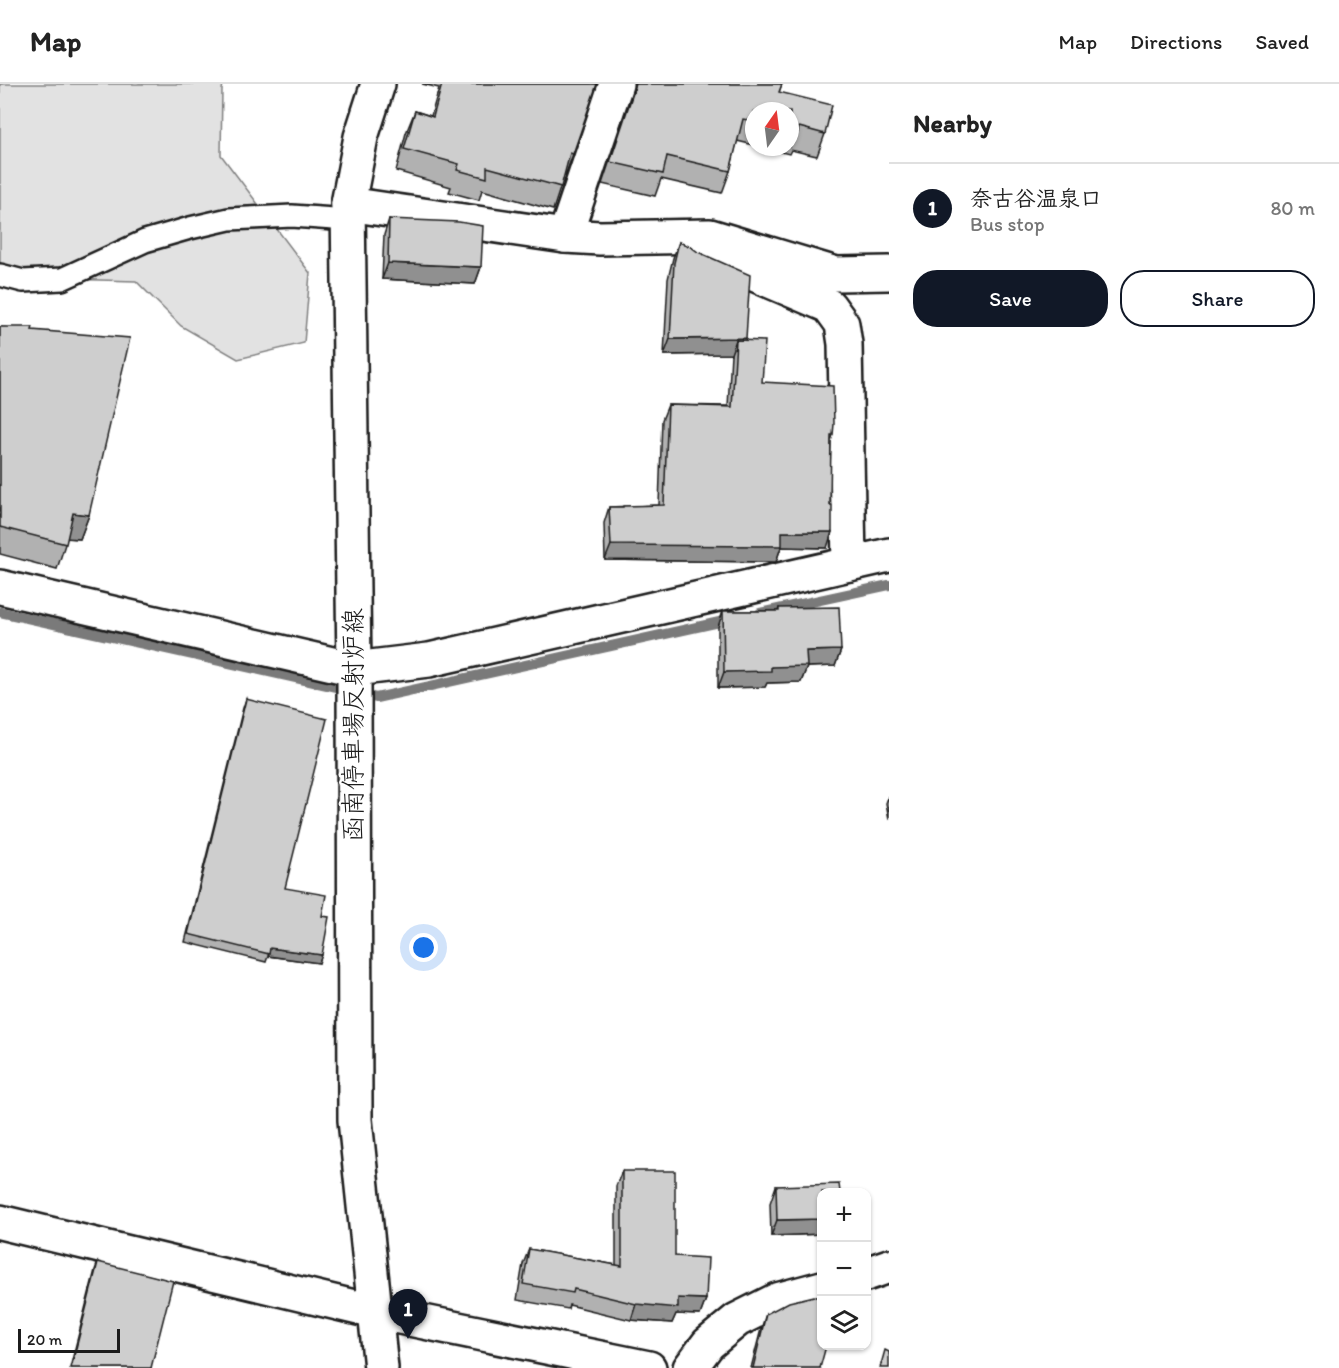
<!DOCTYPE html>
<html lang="en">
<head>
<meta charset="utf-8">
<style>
  body { margin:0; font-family:Itim,"Klee One",sans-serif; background:#f6f6f6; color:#222 }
  .controls { position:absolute; right:18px; bottom:18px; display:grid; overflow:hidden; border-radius:12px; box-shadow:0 2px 4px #0004 }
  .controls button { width:54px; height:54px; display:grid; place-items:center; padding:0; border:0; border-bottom:2px solid #e0e0e0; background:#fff; color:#222; font:30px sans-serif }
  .compass { position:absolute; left:745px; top:18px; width:54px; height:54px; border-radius:50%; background:#fff; box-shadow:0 2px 4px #0004; rotate:14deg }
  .scale { position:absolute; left:18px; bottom:15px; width:102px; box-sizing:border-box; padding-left:6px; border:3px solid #1c1c1c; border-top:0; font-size:16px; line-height:21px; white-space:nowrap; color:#1c1c1c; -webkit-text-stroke:4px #fff; paint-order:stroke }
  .you { position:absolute; left:424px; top:864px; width:21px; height:21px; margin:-15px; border:4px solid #fff; border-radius:50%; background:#1a73e8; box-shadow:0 0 0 9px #1a73e833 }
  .badge { display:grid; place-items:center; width:39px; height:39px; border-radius:50%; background:#111827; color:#fff; font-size:20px; font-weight:700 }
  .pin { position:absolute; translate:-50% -50px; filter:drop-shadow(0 2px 3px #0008) }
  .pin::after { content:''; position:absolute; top:32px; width:21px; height:18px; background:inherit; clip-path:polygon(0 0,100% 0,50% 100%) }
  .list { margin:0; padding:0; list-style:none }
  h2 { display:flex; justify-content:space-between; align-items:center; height:78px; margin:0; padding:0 24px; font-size:26px }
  h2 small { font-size:20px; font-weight:400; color:#767676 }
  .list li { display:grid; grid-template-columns:39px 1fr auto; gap:18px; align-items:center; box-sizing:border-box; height:90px; padding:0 24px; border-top:2px solid #e0e0e0 }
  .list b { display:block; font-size:22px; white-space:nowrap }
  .list p { margin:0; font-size:20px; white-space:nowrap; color:#767676 }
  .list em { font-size:20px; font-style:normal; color:#767676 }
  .actions { display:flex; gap:12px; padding:18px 24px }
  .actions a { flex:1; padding:14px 0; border:2px solid #111827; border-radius:24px; text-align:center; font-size:21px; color:#111827 }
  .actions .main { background:#111827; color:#fff }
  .icon { flex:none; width:33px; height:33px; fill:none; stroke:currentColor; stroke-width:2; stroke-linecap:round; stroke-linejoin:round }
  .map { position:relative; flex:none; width:889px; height:1284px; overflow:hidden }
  header { display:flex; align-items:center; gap:36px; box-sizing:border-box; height:84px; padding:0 30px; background:#fff; border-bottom:2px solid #e0e0e0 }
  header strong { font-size:28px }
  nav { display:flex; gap:33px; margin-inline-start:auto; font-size:21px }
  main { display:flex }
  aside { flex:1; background:#fff }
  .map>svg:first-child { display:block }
  .green { fill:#e2e2e2; stroke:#7f7f7f; stroke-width:1.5 }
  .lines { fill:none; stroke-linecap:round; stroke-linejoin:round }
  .stream { stroke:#7a7a7a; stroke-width:10 }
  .lane-casing { stroke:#1c1c1c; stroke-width:26 }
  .street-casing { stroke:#1c1c1c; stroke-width:38 }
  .secondary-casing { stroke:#1c1c1c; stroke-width:38 }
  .lane { stroke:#fff; stroke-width:21 }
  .street { stroke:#fff; stroke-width:33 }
  .secondary { stroke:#fff; stroke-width:33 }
  .wall { fill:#b1b1b1; stroke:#1c1c1c; stroke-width:1.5 }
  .shaded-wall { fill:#909090; stroke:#1c1c1c; stroke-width:1.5 }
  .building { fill:#cecece; stroke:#1c1c1c; stroke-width:1.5 }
  .labels { text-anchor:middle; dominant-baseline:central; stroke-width:4.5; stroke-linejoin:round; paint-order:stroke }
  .street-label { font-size:26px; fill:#1c1c1c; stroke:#fff }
</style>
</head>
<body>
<header>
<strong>Map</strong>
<nav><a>Map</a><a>Directions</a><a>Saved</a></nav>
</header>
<main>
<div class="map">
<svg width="889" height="1284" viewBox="0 0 889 1284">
  <rect width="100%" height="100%" fill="#fff"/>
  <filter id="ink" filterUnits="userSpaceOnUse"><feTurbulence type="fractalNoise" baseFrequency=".0167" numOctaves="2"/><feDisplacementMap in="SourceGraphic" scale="12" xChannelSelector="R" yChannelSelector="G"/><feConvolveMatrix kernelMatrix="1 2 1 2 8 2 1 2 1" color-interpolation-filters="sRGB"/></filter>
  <g filter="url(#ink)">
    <polygon class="green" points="0,0 223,0 222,6 221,71 310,189 304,259 238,275 181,242 136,197 62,195 0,182"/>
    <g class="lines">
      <g class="stream">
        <polyline points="0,528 336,603 376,614 733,535"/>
        <polyline points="760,529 889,501"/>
      </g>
      <g class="lane-casing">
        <polyline id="lane" points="0,191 23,197 62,195 145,157 190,144 229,135 292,132 348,136"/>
      </g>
      <g class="street-casing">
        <g id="street">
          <polyline points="348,120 565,152 600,154 710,152 836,190 889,189"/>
          <polyline points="565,152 616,0"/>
          <polyline points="700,167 829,222 842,240 845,260 849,480"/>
          <polyline points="0,503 354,585 429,576 889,471"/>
          <polyline points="0,1138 375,1228 649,1284"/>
          <polyline points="866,1190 889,1182"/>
          <polyline points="690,1284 708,1260 737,1236 777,1216 822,1204"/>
        </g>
      </g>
      <g class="secondary-casing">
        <polyline id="secondary" points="378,0 361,53 348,120 354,585 355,1036 381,1284"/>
      </g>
      <use href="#lane" class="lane"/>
      <use href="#street" class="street"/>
      <use href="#secondary" class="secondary"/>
    </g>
    <g class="wall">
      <polygon points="422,0 597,0 573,70 565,92 564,92 553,126 482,106 479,116 449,108 451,103 396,87 406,49 415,27 431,32 439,4"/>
      <polygon points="634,0 782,0 779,8 825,50 817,72 791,66 789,70 761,63 790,63 790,27 754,27 754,61 737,57 730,87 722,109 661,95 655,112 602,100 634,5"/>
      <polygon points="389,135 481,183 475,200 382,195 384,151"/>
      <polygon points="679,158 746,254 745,256 762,298 833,351 831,357 827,464 781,463 776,478 605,476 604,439 609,423 659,421 662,336 668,321 728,322 731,270 664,271 668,195 673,174"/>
      <polygon points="0,243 32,246 89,431 80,455 67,454 57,485 0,470"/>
      <polygon points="779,524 841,566 835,582 807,583 801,598 767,599 765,603 718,604 718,543 723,527 778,527"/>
      <polygon points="246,615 285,804 322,832 319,879 268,872 266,878 185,858 243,624"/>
      <polygon points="889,711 889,735 886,719"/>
      <polygon points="622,1087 675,1172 706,1215 700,1231 676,1230 672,1239 631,1236 569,1221 568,1225 517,1216 523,1180 529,1165 616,1181 616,1102"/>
      <polygon points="776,1102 822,1108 822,1150 771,1152 770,1119"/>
      <polygon points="98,1178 151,1284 70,1284 95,1186"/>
      <polygon points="766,1230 820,1284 751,1284 761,1245"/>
    </g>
    <g class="shaded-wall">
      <polygon points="388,179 481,183 475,200 382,195"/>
      <polygon points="746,254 740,270 736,256 731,270 664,271 670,255"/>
      <polygon points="73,429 89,431 80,455 64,454"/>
      <polygon points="782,448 832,448 827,464 781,463 776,478 605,476 611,461"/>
      <polygon points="841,566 835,582 807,583 801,598 767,599 765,603 718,604 724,588 771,583 806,567"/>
      <polygon points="270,864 322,871 319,879 268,872"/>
      <polygon points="822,1135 822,1150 771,1152 777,1136"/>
      <polygon points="678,1214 706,1215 700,1231 676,1230 672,1239 631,1236 636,1220"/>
    </g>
    <g class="building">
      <polygon points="442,0 597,0 573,70 570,69 561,103 487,83 487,94 457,86 459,80 404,65 415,27 433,33"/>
      <polygon points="636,0 782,0 779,8 832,21 825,50 799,43 798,48 790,46 790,27 754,27 754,37 743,35 730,87 667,72 663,90 610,78"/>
      <polygon points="389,135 459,138 483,142 481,183 388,179"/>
      <polygon points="679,158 691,163 698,168 750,191 746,254 670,255 674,179"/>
      <polygon points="0,243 33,243 32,246 130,254 89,431 73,429 66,460 0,443"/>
      <polygon points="736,256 765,257 762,298 833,302 834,340 833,351 831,351 830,421 832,421 832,448 782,448 782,462 611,461 609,423 623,423 623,422 664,421 668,321 732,323"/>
      <polygon points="839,523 841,566 806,567 807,582 771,583 771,587 724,588 723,527 779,527 779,524"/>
      <polygon points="246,615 327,635 285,804 326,811 322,832 329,833 322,871 270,864 269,870 188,850"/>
      <polygon points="622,1087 675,1087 675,1172 708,1174 706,1215 678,1214 678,1224 636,1220 574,1205 573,1209 523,1200 529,1165 622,1182"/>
      <polygon points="839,1100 840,1108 822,1108 822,1135 777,1136 776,1102"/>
      <polygon points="98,1178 173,1197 151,1284 71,1284"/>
      <polygon points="814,1212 822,1214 822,1262 826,1262 820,1284 753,1284 766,1230 789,1218"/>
      <polygon points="885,1266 889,1268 889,1284 880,1284"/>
    </g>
  </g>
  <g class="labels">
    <g class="street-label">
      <text transform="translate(353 641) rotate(-90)">函南停車場反射炉線</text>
    </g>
  </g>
</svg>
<div class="controls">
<button>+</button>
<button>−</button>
<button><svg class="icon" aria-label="layers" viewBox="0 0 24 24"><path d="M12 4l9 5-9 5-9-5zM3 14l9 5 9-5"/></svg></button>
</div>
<svg class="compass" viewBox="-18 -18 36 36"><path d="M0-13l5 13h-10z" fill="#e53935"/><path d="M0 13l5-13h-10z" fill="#767676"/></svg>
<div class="scale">20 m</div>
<div class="you"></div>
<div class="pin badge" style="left:408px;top:1255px">1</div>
</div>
<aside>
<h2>Nearby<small></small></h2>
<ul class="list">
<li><span class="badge">1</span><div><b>奈古谷温泉口</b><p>Bus stop</p></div><em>80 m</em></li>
</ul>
<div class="actions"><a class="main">Save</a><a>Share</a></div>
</aside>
</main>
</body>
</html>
